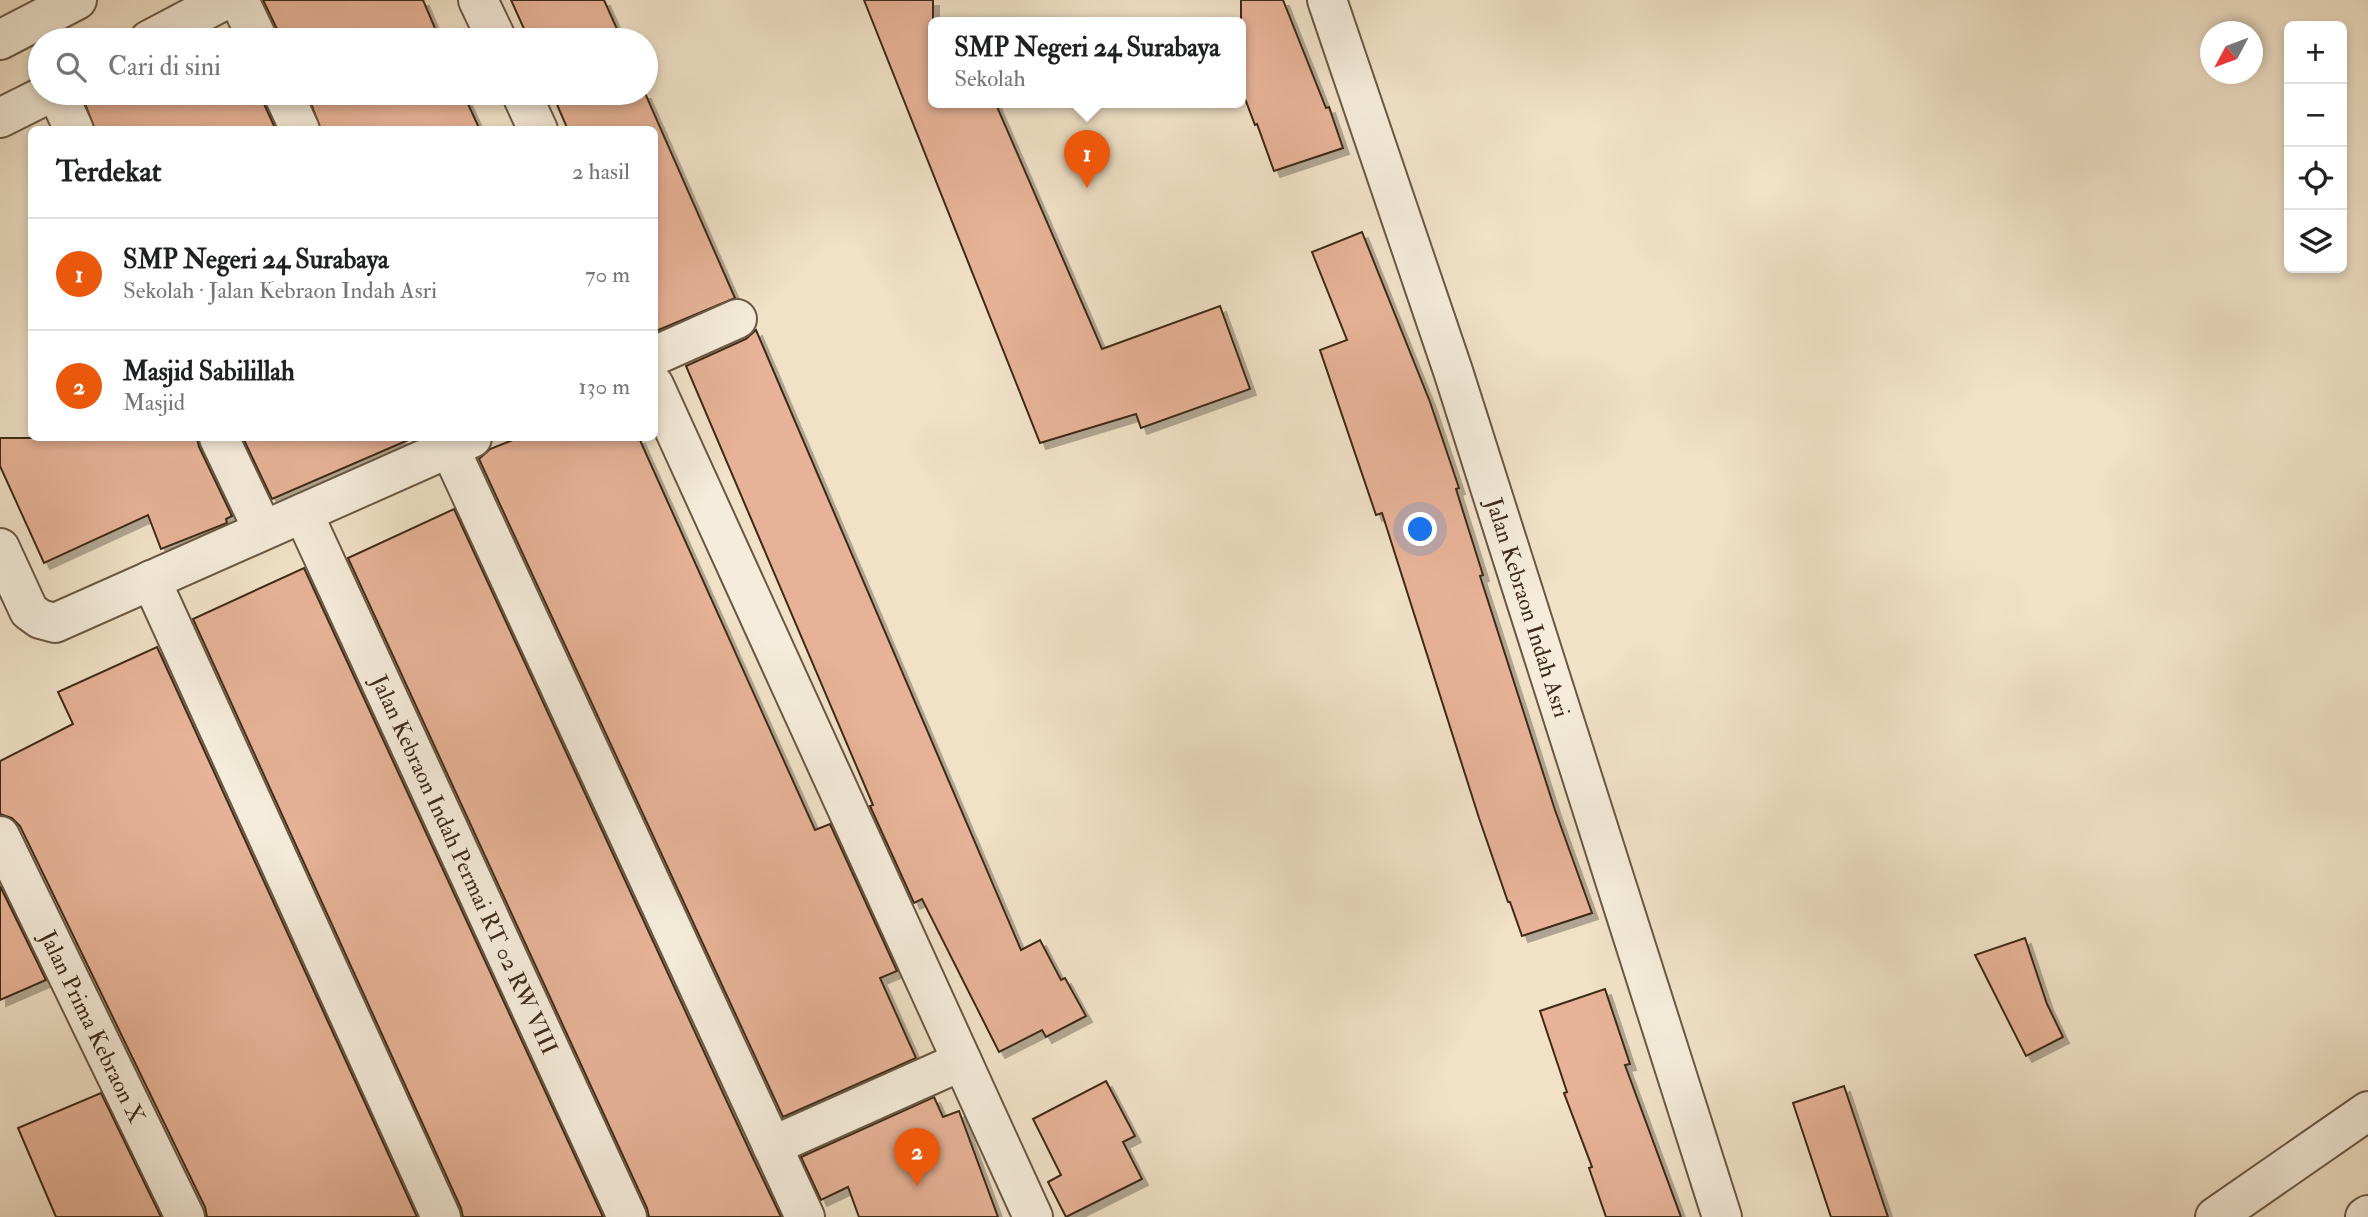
<!DOCTYPE html>
<html lang="id">
<head>
<meta charset="utf-8">
<style>
  body { margin:0; font-family:"IM FELL Double Pica",serif; background:#f2f2f2; color:#202124 }
  .controls { position:absolute; right:21px; top:21px; display:grid; overflow:hidden; border-radius:10px; box-shadow:0 4px 10px #0003 }
  .controls button { width:63px; height:63px; display:grid; place-items:center; padding:0; border:0; border-bottom:2px solid #e0e0e0; background:#fff; color:#202124; font:35px sans-serif }
  .compass { position:absolute; left:2200px; top:21px; width:63px; height:63px; border-radius:50%; background:#fff; box-shadow:0 4px 10px #0003; rotate:229deg }
  .you { position:absolute; left:1421px; top:530px; width:24px; height:24px; margin:-18px; border:5px solid #fff; border-radius:50%; background:#1a73e8; box-shadow:0 0 0 10px #1a73e833 }
  .badge { display:grid; place-items:center; width:46px; height:46px; border-radius:50%; background:#ea580c; color:#fff; font-size:23px; font-weight:700 }
  .pin { position:absolute; translate:-50% -58px; filter:drop-shadow(0 2px 4px #0008) }
  .pin::after { content:''; position:absolute; top:37px; width:24px; height:21px; background:inherit; clip-path:polygon(0 0,100% 0,50% 100%) }
  .popup { position:absolute; left:928px; top:17px; width:318px; height:91px; box-sizing:border-box; display:grid; place-content:center; border-radius:10px; background:#fff; filter:drop-shadow(0 2px 5px #0005); font-size:23px; white-space:nowrap; color:#757577 }
  .popup b { font-size:26px; color:#202124 }
  .popup::after { content:''; position:absolute; left:50%; top:100%; margin-left:-14px; border:14px solid transparent; border-top-color:#fff }
  .list { margin:0; padding:0; list-style:none }
  h2 { display:flex; justify-content:space-between; align-items:center; height:91px; margin:0; padding:0 28px; font-size:30px }
  h2 small { font-size:23px; font-weight:400; color:#757577 }
  .list li { display:grid; grid-template-columns:46px 1fr auto; gap:21px; align-items:center; box-sizing:border-box; height:112px; padding:0 28px; border-top:2px solid #e0e0e0 }
  .list b { display:block; font-size:26px; white-space:nowrap }
  .list p { margin:0; font-size:23px; white-space:nowrap; color:#757577 }
  .list em { font-size:23px; font-style:normal; color:#757577 }
  .icon { flex:none; width:38px; height:38px; fill:none; stroke:currentColor; stroke-width:2; stroke-linecap:round; stroke-linejoin:round }
  .map { position:relative; flex:none; width:2368px; height:1217px; overflow:hidden }
  .search { position:absolute; background:#fff; box-shadow:0 4px 10px #0003; left:28px; top:28px; width:630px; height:77px; display:flex; align-items:center; gap:18px; box-sizing:border-box; padding:0 24px; border-radius:38px; color:#757577; font-size:26px }
  .panel { position:absolute; background:#fff; box-shadow:0 4px 10px #0003; left:28px; top:126px; width:630px; height:315px; border-radius:10px }
  .map>svg:first-child { display:block }
  .building { fill:#e7b297; stroke:#3e2b18; stroke-width:2; filter:url(#shadow) }
  .lines { fill:none; stroke-linecap:round; stroke-linejoin:round }
  .minor-casing { stroke:#6a5844; stroke-width:42 }
  .minor { stroke:#f5ecdb; stroke-width:38 }
  .labels { text-anchor:middle; dominant-baseline:central; stroke-width:5; stroke-linejoin:round; paint-order:stroke }
  .street-label { font-size:23px; fill:#3e2b18; stroke:#f5ecdb }
</style>
</head>
<body>
<div class="map">
<svg width="2368" height="1217" viewBox="0 0 2368 1217">
  <defs>
    <filter id="shadow"><feDropShadow dx="6" dy="6" stdDeviation="0" flood-color="#0004"/></filter>
  </defs>
  <rect width="100%" height="100%" fill="#f0e1c7"/>
  <filter id="stains"><feTurbulence type="fractalNoise" baseFrequency=".00286" numOctaves="4"/><feColorMatrix values="0 0 0 0 .2 0 0 0 0 .09 0 0 0 0 .02 0 0 0 .5 -.17"/></filter>
  <radialGradient id="worn" r=".72"><stop offset=".6" stop-color="#630" stop-opacity="0"/><stop offset="1" stop-color="#630" stop-opacity=".3"/></radialGradient>
  <g class="building">
    <polygon points="263,0 423,0 440,40 280,40 278,31"/>
    <polygon points="511,0 604,0 622,40 529,40"/>
    <polygon points="864,0 933,0 933,102 995,102 1102,349 1220,306 1250,389 1141,428 1136,414 1040,443"/>
    <polygon points="1241,0 1283,0 1326,108 1329,107 1343,148 1274,171 1257,124 1255,125 1241,88"/>
    <polygon points="95,93 261,93 263,102 276,130 95,130 83,98"/>
    <polygon points="307,93 463,93 480,130 321,130"/>
    <polygon points="552,93 645,93 735,298 656,331 654,327 654,130 568,130"/>
    <polygon points="1362,232 1430,402 1459,488 1456,489 1483,575 1480,576 1555,810 1592,913 1522,936 1510,902 1508,902 1479,818 1382,513 1376,515 1320,350 1347,340 1312,252"/>
    <polygon points="756,330 1021,950 1040,940 1061,980 1065,978 1086,1016 1046,1037 1042,1030 999,1052 922,899 914,903 870,806 873,805 686,366 746,339"/>
    <polygon points="0,438 197,438 199,447 232,516 226,519 227,523 161,549 148,515 44,563 0,466"/>
    <polygon points="243,438 413,438 272,499"/>
    <polygon points="518,438 639,438 815,830 830,824 897,971 880,978 916,1058 783,1117 479,459 490,449"/>
    <polygon points="454,509 752,1156 781,1217 649,1217 647,1208 348,558"/>
    <polygon points="304,568 603,1217 463,1217 461,1208 193,619"/>
    <polygon points="157,647 417,1217 207,1217 205,1207 20,826 12,818 0,814 0,761 73,724 58,692"/>
    <polygon points="0,886 46,980 0,1000"/>
    <polygon points="2025,938 2047,1004 2063,1037 2026,1056 1975,955"/>
    <polygon points="1605,989 1630,1064 1625,1065 1681,1217 1606,1217 1589,1168 1592,1167 1564,1093 1567,1092 1540,1011"/>
    <polygon points="1106,1081 1135,1136 1123,1142 1142,1179 1066,1217 1048,1182 1061,1175 1033,1119"/>
    <polygon points="1844,1086 1888,1217 1831,1217 1793,1103"/>
    <polygon points="101,1093 161,1217 56,1217 18,1128"/>
    <polygon points="934,1097 943,1117 959,1111 998,1217 859,1217 848,1187 821,1200 801,1157"/>
  </g>
  <g class="lines">
    <g class="minor-casing">
      <g id="minor">
        <polyline points="239,0 258,40"/>
        <polyline points="478,0 497,40"/>
        <path id="s1" d="M1327 0 1453 371 1722 1217"/>
        <polyline points="0,40 77,0"/>
        <polyline points="149,40 225,0"/>
        <polyline points="57,93 74,130"/>
        <polyline points="283,93 300,130"/>
        <polyline points="521,93 538,130"/>
        <polyline points="0,118 50,93"/>
        <polyline points="654,356 737,319"/>
        <polyline points="654,385 1033,1217"/>
        <polyline points="219,438 263,530"/>
        <polyline points="445,438 805,1217"/>
        <path id="s2" d="M303 513 627 1217"/>
        <polyline points="0,548 29,611 40,619 55,623 472,438"/>
        <polyline points="151,580 441,1217"/>
        <path id="s3" d="M0 836 185 1217"/>
        <polyline points="772,1146 962,1061"/>
        <polyline points="2215,1217 2368,1111"/>
        <polyline points="2365,1217 2368,1215"/>
      </g>
    </g>
    <use href="#minor" class="minor"/>
  </g>
  <g class="labels">
    <g class="street-label">
      <text stroke="none"><textPath href="#s1" startOffset="640">Jalan Kebraon Indah Asri</textPath></text>
      <text stroke="none"><textPath href="#s2" startOffset="387">Jalan Kebraon Indah Permai RT 02 RW VIII</textPath></text>
      <text stroke="none"><textPath href="#s3" startOffset="212">Jalan Prima Kebraon X</textPath></text>
    </g>
  </g>
  <rect width="100%" height="100%" filter="url(#stains)"/>
  <rect width="100%" height="100%" fill="url(#worn)"/>
</svg>
<div class="controls">
<button>+</button>
<button>−</button>
<button><svg class="icon" aria-label="locate" viewBox="0 0 24 24"><circle cx="12" cy="12" r="6"/><path d="M12 2v4M12 18v4M2 12h4M18 12h4"/></svg></button>
<button><svg class="icon" aria-label="layers" viewBox="0 0 24 24"><path d="M12 4l9 5-9 5-9-5zM3 14l9 5 9-5"/></svg></button>
</div>
<svg class="compass" viewBox="-18 -18 36 36"><path d="M0-13l5 13h-10z" fill="#e53935"/><path d="M0 13l5-13h-10z" fill="#757577"/></svg>
<div class="you"></div>
<div class="pin badge" style="left:1087px;top:188px">1</div>
<div class="popup"><b>SMP Negeri 24 Surabaya</b>Sekolah</div>
<div class="pin badge" style="left:917px;top:1186px">2</div>
<div class="search"><svg class="icon" aria-label="search" viewBox="0 0 24 24"><circle cx="10" cy="10" r="6"/><path d="M15 15l6 6"/></svg>Cari di sini</div>
<section class="panel">
<h2>Terdekat<small>2 hasil</small></h2>
<ul class="list">
<li><span class="badge">1</span><div><b>SMP Negeri 24 Surabaya</b><p>Sekolah · Jalan Kebraon Indah Asri</p></div><em>70 m</em></li>
<li><span class="badge">2</span><div><b>Masjid Sabilillah</b><p>Masjid</p></div><em>130 m</em></li>
</ul>
</section>
</div>
</body>
</html>
